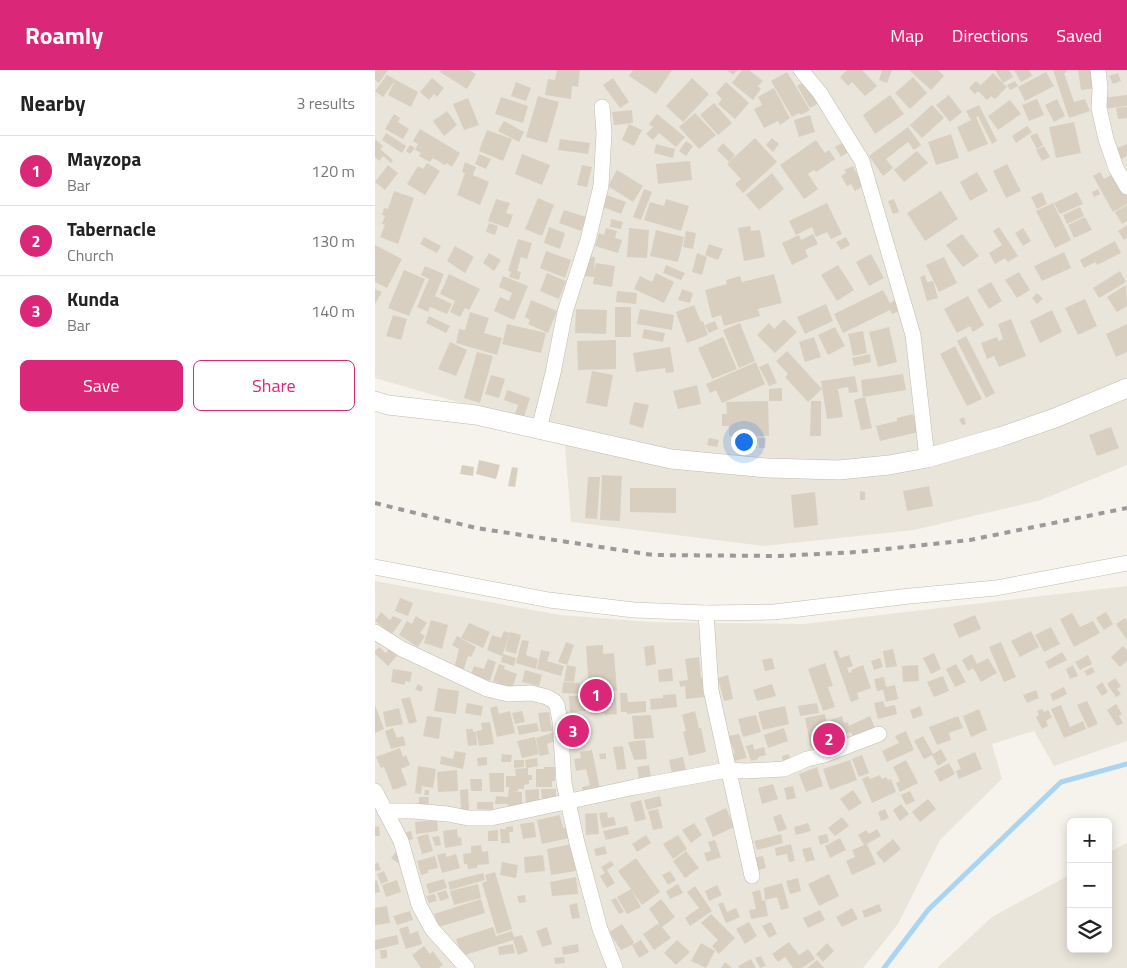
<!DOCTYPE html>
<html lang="en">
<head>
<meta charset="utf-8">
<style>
  body { margin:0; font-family:"Titillium Web",sans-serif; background:#f6f6f6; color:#222 }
  .controls { position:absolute; right:15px; bottom:15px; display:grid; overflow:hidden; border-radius:8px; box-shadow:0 2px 12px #0003 }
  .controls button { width:45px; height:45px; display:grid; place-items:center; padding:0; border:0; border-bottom:1px solid #e0e0e0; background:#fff; color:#222; font:25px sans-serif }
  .you { position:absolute; left:368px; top:371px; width:18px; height:18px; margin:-12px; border:4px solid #fff; border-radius:50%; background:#1a73e8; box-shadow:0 0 0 8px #1a73e833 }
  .badge { display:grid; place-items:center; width:32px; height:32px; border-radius:50%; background:#db2777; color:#fff; font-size:16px; font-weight:700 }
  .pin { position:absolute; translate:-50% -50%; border:2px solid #fff; box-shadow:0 1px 5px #0006 }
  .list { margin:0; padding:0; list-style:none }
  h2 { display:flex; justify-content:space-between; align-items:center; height:65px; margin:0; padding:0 20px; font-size:21px }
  h2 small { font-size:16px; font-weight:400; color:#767676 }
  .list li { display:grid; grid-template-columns:32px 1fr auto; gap:15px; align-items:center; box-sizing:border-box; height:70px; padding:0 20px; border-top:1px solid #e0e0e0 }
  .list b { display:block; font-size:19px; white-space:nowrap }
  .list p { margin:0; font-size:16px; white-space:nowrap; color:#767676 }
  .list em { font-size:16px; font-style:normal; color:#767676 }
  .actions { display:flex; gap:10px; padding:15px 20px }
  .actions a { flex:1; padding:11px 0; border:1px solid #db2777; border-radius:8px; text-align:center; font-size:18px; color:#db2777 }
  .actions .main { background:#db2777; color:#fff }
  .icon { flex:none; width:28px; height:28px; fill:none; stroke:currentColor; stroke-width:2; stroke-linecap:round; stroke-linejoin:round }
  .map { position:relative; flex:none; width:752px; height:898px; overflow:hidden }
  header { display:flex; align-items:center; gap:30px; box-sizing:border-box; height:70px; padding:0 25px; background:#db2777; color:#fff }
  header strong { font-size:24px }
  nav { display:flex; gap:28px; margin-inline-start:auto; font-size:18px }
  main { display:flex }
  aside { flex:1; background:#fff }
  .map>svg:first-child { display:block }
  .residential { fill:#eae5da }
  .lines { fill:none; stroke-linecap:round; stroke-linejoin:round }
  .stream { stroke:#a9d4f2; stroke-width:5 }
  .building { fill:#d8cfc1 }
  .minor-casing { stroke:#c2bbae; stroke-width:16 }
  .tertiary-casing { stroke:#c2bbae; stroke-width:20 }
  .minor { stroke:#fff; stroke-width:15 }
  .tertiary { stroke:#fff; stroke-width:19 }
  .rail { stroke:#9a9a9a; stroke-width:4; stroke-dasharray:6 6; stroke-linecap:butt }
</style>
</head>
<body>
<header>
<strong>Roamly</strong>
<nav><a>Map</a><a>Directions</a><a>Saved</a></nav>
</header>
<main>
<aside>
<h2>Nearby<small>3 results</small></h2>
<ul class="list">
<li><span class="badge">1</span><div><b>Mayzopa</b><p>Bar</p></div><em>120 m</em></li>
<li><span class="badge">2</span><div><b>Tabernacle</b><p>Church</p></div><em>130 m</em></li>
<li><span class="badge">3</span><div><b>Kunda</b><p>Bar</p></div><em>140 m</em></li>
</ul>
<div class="actions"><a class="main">Save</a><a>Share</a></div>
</aside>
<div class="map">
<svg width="752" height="898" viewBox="0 0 752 898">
  <rect width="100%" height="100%" fill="#f6f3ec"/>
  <g class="residential">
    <polygon points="0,0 752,0 752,395 666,430 539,460 389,476 196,452 189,363 0,308"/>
    <polygon points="0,511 185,545 276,552 429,554 752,516 752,671 679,696 659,661 617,674 627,709 565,770 523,854 488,898 0,898"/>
    <polygon points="752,773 752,898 562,898 617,847 696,804 696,879 733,879 733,783"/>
  </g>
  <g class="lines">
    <polyline class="stream" points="509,898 553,840 686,712 752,694"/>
  </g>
  <g class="building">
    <polygon points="0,0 13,0 4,13 0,10"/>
    <polygon points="66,0 94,0 101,4 92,19 65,2"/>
    <polygon points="182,0 205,0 203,17 197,16 196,29 170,25 173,9 180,10"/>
    <polygon points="258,0 297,0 281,24 254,6"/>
    <polygon points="352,0 363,0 358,5"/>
    <polygon points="367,0 374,0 388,11 383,16 386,19 378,30 357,13"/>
    <polygon points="472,0 487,0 502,16 490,26 477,12 473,16 465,7"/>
    <polygon points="507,0 517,0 512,13 504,10"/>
    <polygon points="534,0 563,0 569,6 556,20"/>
    <polygon points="620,0 634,0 638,7 628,13"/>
    <polygon points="639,0 654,0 657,6 646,12"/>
    <polygon points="678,0 691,0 692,2 689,3 699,32 710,29 715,41 694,48"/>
    <polygon points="703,0 717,0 720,18 706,20"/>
    <polygon points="412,2 435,40 426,45 424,43 417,47 396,11"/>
    <polygon points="671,2 679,16 650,31 643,17"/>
    <polygon points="618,3 632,17 620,29 616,26 612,30 603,21 600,24 594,18 601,11 606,15"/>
    <polygon points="743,3 746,11 738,14 734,6"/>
    <polygon points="12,5 43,22 36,37 13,25 20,11 8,27 0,21"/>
    <polygon points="538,7 552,23 535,39 520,23"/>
    <polygon points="57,8 69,18 62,27 59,24 54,30 45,22"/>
    <polygon points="238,8 254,32 245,38 228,15"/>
    <polygon points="317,8 334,24 308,52 291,36"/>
    <polygon points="431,11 444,33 435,38 422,16"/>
    <polygon points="640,11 643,16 635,20 632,15"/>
    <polygon points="141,12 156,18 151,31 136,26"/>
    <polygon points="351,12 374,33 360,49 343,34 347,29 341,23"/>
    <polygon points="399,18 415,48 405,55 403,51 389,58 379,39 387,35 383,27"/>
    <polygon points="515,25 529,44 500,64 488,45"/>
    <polygon points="574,25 587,42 575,52 561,35"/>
    <polygon points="752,25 752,36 728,39 727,28"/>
    <polygon points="163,26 184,32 172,73 151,67"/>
    <polygon points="126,27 153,36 148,53 120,44"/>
    <polygon points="93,28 104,55 89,60 78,34"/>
    <polygon points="662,29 669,45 654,51 647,35"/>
    <polygon points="682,29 690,46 679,52 670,35"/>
    <polygon points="635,30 646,44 623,60 613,46"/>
    <polygon points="339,33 357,53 343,65 325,45"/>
    <polygon points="557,35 569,48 547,68 535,55"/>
    <polygon points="604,35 622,71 617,74 603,46 601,47 613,74 593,82 582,57 596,50 591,41"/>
    <polygon points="752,37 752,48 743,49 741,38"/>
    <polygon points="257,40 258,53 239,55 237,42"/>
    <polygon points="72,41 82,55 69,66 58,51"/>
    <polygon points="320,43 341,65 324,79 304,57"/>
    <polygon points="19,44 25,48 23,52 34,59 28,69 10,59"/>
    <polygon points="282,44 310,67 301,77 284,63 278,70 271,64 278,57 274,54"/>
    <polygon points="435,45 440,62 424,67 419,50"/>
    <polygon points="129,51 149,62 144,72 123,61"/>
    <polygon points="699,52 706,83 681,88 674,57"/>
    <polygon points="254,54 267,60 259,76 247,70"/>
    <polygon points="652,56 657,62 641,73 637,66"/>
    <polygon points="533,57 546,75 539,80 533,72 511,89 518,98 508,106 494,86"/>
    <polygon points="45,59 85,83 77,97 72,93 70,95 58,88 55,92 44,86 46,83 40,80 43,74 38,71"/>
    <polygon points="112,60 137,69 128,91 104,81"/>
    <polygon points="11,63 31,76 27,83 7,70"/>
    <polygon points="662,63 668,75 662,79 655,66"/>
    <polygon points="576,64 584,88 561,95 553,72"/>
    <polygon points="380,68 402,92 368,123 360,114 366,109 352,94"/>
    <polygon points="397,68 404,74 398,82 391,75"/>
    <polygon points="0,69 8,76 5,79 18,90 16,93 8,86 4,91 0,87"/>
    <polygon points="185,69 215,73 213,84 183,80"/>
    <polygon points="441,70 450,83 454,80 460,89 441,102 439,100 433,104 443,119 429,129 405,95"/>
    <polygon points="311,71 318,76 311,86 304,81"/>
    <polygon points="469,72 475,81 466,87 460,77"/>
    <polygon points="348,73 360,85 354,92 342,80"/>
    <polygon points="281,74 300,79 298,88 279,83"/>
    <polygon points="752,74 752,86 746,89 742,78"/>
    <polygon points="35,75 40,78 35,84 31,81"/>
    <polygon points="669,76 675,87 667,91 661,80"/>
    <polygon points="542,81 553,93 529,112 519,100"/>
    <polygon points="104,84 116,89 111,99 100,94"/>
    <polygon points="147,84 175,95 167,115 140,104"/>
    <polygon points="315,91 317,110 283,114 281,94"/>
    <polygon points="90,92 101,97 98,105 114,112 105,135 82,125 90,103 87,102"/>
    <polygon points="52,93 65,101 50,125 32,114 43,96 48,99"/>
    <polygon points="632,94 646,121 631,128 618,101"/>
    <polygon points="13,95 23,103 10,120 0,112"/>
    <polygon points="207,95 217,97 212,117 202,115"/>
    <polygon points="478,96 488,116 480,121 476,114 472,116 466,106 471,103 469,100"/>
    <polygon points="242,100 268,116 258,132 233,116"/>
    <polygon points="602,102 613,121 595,131 585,112"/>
    <polygon points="725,102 729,109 740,103 752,124 752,134 738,142 718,106"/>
    <polygon points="397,103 409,119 384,140 371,125"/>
    <polygon points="269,119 277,122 266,150 258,147"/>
    <polygon points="723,119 725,124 719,127 717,122"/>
    <polygon points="19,121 39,128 23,174 5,167 10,155 7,154 10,146 7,145 9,138 13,139"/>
    <polygon points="566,121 583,149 550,171 532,143"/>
    <polygon points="667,122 672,134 662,139 656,127"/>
    <polygon points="702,122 708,134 685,144 679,133"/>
    <polygon points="232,125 251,132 246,144 228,137"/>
    <polygon points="163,128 179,135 167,166 150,159"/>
    <polygon points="121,129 135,133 131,143 138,145 133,158 113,151"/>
    <polygon points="291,129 314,136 306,161 269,150 275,132 289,136"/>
    <polygon points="519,129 524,142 518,144 513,131"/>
    <polygon points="452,133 467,164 456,169 452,162 441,167 437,157 421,165 414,151"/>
    <polygon points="678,133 696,170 680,178 661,141"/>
    <polygon points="752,135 752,151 747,154 740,142"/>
    <polygon points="705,137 709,146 692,154 688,145"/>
    <polygon points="189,140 211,147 206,161 184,153"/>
    <polygon points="710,147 717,160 699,168 693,155"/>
    <polygon points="236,149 248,152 246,159 235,157"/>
    <polygon points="114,153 123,156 120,165 111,162"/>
    <polygon points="752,155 752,168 749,170 743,161"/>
    <polygon points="375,156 376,161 385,160 390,187 369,191 363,158"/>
    <polygon points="174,157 190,163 185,179 169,173"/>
    <polygon points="624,157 643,186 633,192 630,188 620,194 614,183 627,175 618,161"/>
    <polygon points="231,158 242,161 240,168 247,170 243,183 220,176 224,163 229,165"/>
    <polygon points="254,158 274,160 272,188 252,187"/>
    <polygon points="648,158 656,171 648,176 640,163"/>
    <polygon points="281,160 309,167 303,192 275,186"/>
    <polygon points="311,161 321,163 318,179 308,177"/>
    <polygon points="438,164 443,174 430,180 433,187 417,195 407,173 424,165 426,170"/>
    <polygon points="587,164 604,186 588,197 571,175"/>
    <polygon points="49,167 66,176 62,183 45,174"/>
    <polygon points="471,167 475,175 466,180 461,172"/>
    <polygon points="143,169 157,173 152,189 146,187 142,201 146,202 144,210 134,207 136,202 133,201"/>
    <polygon points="740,171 746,183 722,195 720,192 709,198 705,190"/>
    <polygon points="334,174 348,179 343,190 330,185"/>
    <polygon points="0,175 27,189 12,218 0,212"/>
    <polygon points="80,176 99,187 90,203 72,191"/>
    <polygon points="171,181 196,190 190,208 165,198"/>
    <polygon points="689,182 696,198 667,211 659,196"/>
    <polygon points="114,183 126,190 119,201 108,193"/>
    <polygon points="322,183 332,187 327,205 317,202"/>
    <polygon points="496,184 509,208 494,216 481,192"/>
    <polygon points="212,186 220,187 219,201 221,193 240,196 237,217 218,214 219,207 210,206"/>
    <polygon points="569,187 582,213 564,222 551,195"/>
    <polygon points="291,195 310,203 306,210 288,203"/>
    <polygon points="463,195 479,220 462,231 446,205"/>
    <polygon points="50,196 69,204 60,226 77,234 72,244 55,237 53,242 42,237 54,209 46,205"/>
    <polygon points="29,200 50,209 34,246 13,238"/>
    <polygon points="745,201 751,212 724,228 718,218"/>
    <polygon points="644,202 655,220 642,228 630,210"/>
    <polygon points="172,203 191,211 184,229 165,221"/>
    <polygon points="281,203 299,212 289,233 259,219 265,206 277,212"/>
    <polygon points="74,204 105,219 94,240 90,238 85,247 75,242 80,231 65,224"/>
    <polygon points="399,204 407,233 383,239 385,246 349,256 346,245 337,248 330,220 352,214 351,210 365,206 367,212"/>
    <polygon points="550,205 552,212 558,211 563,228 552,231 545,207"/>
    <polygon points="128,206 153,216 139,250 119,241 125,227 134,231 137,223 124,217"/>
    <polygon points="616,212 627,231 614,239 602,220"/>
    <polygon points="751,215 752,236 742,242 732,227"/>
    <polygon points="0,219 7,222 0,234"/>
    <polygon points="307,219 318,223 315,233 303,230"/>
    <polygon points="508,220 515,233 523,228 528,239 517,244 515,240 468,263 459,244"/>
    <polygon points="242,221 262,223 261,234 241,232"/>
    <polygon points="662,223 668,229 662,234 657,228"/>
    <polygon points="593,226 609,255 598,262 595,256 582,263 569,239"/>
    <polygon points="710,229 722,256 703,265 690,238"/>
    <polygon points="156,230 182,241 173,263 153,254 155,250 150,247"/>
    <polygon points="451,234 458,251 430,264 422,247"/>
    <polygon points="319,235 326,252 328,251 333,265 312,273 301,242"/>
    <rect x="240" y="237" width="16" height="30"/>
    <polygon points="201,239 232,240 231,264 200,263"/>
    <polygon points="265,239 299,245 297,260 262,254"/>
    <polygon points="677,240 687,262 665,273 655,251"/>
    <polygon points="95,242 114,248 109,263 127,268 122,285 81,273 84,259 90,260"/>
    <polygon points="18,245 32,249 26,270 11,266"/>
    <polygon points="54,246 75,256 71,263 51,253"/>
    <polygon points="409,249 422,262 400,283 382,265 394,253 399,259"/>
    <polygon points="636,249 651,286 624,297 619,286 612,289 606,273 622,267 624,271 628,269 623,254"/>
    <polygon points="340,251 343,259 334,263 330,255"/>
    <polygon points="365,253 380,291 364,298 348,260"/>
    <polygon points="132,254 171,263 166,283 127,274"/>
    <polygon points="752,254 752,282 741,287 731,264"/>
    <polygon points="460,257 470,276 453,285 443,265"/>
    <polygon points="514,257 522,292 503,297 494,262"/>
    <polygon points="269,259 290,263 288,272 267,268"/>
    <polygon points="488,261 492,283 478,286 473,264"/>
    <polygon points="591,266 620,323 611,328 582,271"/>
    <polygon points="348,267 362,299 337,309 323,278"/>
    <polygon points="439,267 446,287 430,292 424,272"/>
    <polygon points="241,270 241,299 203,300 202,271"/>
    <polygon points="75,272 92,280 81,306 63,299"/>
    <polygon points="580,276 607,329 592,336 565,284"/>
    <polygon points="295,277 299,302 291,303 290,298 261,302 258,283"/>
    <polygon points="412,281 447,319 433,332 410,307 413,304 401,291"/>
    <polygon points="102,282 118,286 105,333 89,328"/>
    <polygon points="495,284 496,292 479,296 477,288"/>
    <polygon points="381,292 390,314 347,333 341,320 335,323 331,314"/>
    <polygon points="393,293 402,313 394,316 384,297"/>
    <polygon points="217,301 238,305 232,337 211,333"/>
    <polygon points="528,304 531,320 488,327 486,310"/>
    <polygon points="116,305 130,309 124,328 110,324"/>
    <polygon points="480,306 483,322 474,323 473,317 463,319 468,347 452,349 446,311"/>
    <polygon points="322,315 326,334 303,339 298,321"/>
    <polygon points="407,318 407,331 394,331 394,319"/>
    <polygon points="132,320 155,328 149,347 140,344 143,335 129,330"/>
    <polygon points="490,327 497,358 486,360 479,330"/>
    <polygon points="393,331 394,366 354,366 354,356 347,356 347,344 352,344 351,332"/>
    <polygon points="436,331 446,331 446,366 435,366"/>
    <polygon points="259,332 274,335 268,358 254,354"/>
    <polygon points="538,344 543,362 505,371 501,356 522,351 522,348"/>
    <polygon points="589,347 591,354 587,355 584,349"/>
    <polygon points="736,357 744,378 722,386 714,365"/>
    <polygon points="364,367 371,368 371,373 364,372"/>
    <polygon points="334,368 344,370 342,377 332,375"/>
    <polygon points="373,368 383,370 382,378 372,376"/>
    <polygon points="383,368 391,368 390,378 384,378"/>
    <polygon points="104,390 125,395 121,409 101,404"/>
    <polygon points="87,395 99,397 98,406 85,404"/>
    <polygon points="137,397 143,398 140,417 133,416"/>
    <polygon points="227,405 247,406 245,451 225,450"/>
    <polygon points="213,407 225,407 222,449 210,448"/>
    <polygon points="554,416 558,436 532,441 528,421"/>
    <polygon points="255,418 301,418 301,443 255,442"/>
    <polygon points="485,421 490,422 490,430 485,430"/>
    <polygon points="440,422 443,455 419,458 416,425"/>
    <polygon points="25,528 38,533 33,546 20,541"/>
    <polygon points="6,542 15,550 18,546 27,550 17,564 0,551"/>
    <polygon points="731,542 738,554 729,560 721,548"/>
    <polygon points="697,543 705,557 718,551 725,563 699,577 685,549"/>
    <polygon points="600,545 606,559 584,568 578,554"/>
    <polygon points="41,546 52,553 45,563 50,566 43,577 24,565 32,551 37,554"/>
    <polygon points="750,548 752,551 752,570 741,554"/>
    <polygon points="56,550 73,555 67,579 49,573"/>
    <polygon points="94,553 115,562 108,578 86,568"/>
    <polygon points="676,557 685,574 669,582 660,565"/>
    <polygon points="129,561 135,563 127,586 112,580 117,565 126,568"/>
    <polygon points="656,561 664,577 645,587 636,571"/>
    <polygon points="135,562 146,565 141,584 130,581"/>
    <polygon points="82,566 101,577 96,587 93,586 88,602 79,599 84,579 77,575"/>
    <polygon points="147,570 154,571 151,585 163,589 161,599 141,593"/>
    <polygon points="191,572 199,575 192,595 201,597 199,612 189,611 192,595 183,592"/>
    <polygon points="626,572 641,607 629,612 614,577"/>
    <polygon points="228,575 228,584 239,583 242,621 214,623 211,576"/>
    <polygon points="279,575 281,594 271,596 269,577"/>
    <polygon points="748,576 752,580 752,591 745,597 736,587"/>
    <polygon points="4,577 11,583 14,579 22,586 13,596 0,584 0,581"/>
    <polygon points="518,579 522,596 511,598 508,581"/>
    <polygon points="166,580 175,582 172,591 189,596 186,606 162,599"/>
    <polygon points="462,580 465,588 474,585 478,596 472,598 474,603 477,602 476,600 488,595 496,618 482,623 484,629 476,632 458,581"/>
    <polygon points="687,582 692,590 674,599 670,592"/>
    <polygon points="559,583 566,599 556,604 548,588"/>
    <polygon points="128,584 141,588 139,596 126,592"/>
    <polygon points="597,584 602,594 613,588 622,603 606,612 598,598 593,601 587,590"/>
    <polygon points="713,585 717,594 705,600 700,592"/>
    <polygon points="324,587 326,608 330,608 331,617 328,617 329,627 311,629 310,616 305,617 304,611 313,610 310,589"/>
    <polygon points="397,588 400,599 390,601 387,590"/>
    <polygon points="505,588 508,597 499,600 496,591"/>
    <polygon points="113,589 121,592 115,611 96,604 99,596 109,599"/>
    <polygon points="450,593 458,616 453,617 460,637 448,641 433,599"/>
    <polygon points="124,594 130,596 129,599 142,604 137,619 118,611"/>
    <polygon points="581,594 591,612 580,617 571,599"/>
    <polygon points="543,595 544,611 528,612 527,596"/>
    <polygon points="698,595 703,606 695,609 691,599"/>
    <polygon points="717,597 720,602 712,606 709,601"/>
    <polygon points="297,598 298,611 284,612 283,600"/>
    <polygon points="18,599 37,602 35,612 30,611 30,615 16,612"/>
    <polygon points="150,600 167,605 164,616 147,612"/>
    <polygon points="353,605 358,629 349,631 343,608"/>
    <polygon points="568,606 574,621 559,627 552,612"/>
    <polygon points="509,607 511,617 520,615 523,629 511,632 508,620 502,621 499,609"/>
    <polygon points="740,608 746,616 742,619 746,624 741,627 732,614"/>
    <polygon points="188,612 205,613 204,624 187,623"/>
    <polygon points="727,612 733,622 727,626 721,617"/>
    <polygon points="43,614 48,617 46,622 40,619"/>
    <polygon points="397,614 401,626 382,631 378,620"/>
    <polygon points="689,617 692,624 678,631 675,624"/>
    <polygon points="63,618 84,621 81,644 59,641"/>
    <polygon points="661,620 664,628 652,633 648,625"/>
    <polygon points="240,623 242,644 230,645 229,643 216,644 215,625"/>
    <polygon points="245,623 252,623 253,632 271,631 271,642 252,644 252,642 246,642"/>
    <polygon points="301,624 302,637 276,640 275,629 288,628 288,625"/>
    <polygon points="210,625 211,641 195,642 194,626"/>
    <polygon points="35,627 42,652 34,654 26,629"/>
    <polygon points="508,631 510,637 520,635 522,644 503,649 499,633"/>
    <polygon points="712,631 723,654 713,658 702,635"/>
    <polygon points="92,633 108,636 106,646 90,643"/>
    <polygon points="442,633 444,643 425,646 423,636"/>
    <polygon points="741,634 747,644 744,646 748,653 742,656 732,640"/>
    <polygon points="0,635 9,659 0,663"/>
    <polygon points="686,635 695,657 708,651 711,659 689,668 676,639"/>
    <polygon points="122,636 124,644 135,641 140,663 122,667 115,638"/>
    <polygon points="410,636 414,654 388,660 383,642"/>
    <polygon points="545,636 548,645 538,649 535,640"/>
    <polygon points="24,638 28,654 11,657 8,642"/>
    <polygon points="604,639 612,660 596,667 588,646"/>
    <polygon points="667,639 669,642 673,640 677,647 671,651 673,656 667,659 661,647 664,645 662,641"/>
    <polygon points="147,641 150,652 140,654 137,643"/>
    <polygon points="320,641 324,658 326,658 331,682 314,686 308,662 311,661 307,645"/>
    <polygon points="174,642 177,661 166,662 163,643"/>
    <polygon points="450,644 456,674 436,678 430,648"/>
    <polygon points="276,645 279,668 259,669 257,646"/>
    <polygon points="381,645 386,662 368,667 363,649"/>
    <polygon points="52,646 67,648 64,669 48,666"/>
    <polygon points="467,646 469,653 473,652 474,656 495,646 500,658 479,668 476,662 471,663 473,672 464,675 456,650"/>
    <polygon points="583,646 588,658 574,663 576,670 562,675 554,657"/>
    <polygon points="115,652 119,674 104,676 101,661 107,660 106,653"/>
    <polygon points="162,653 164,661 144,665 142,656"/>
    <polygon points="214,653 216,664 208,665 210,676 195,677 192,655"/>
    <polygon points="18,658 22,668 28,666 31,675 16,679 10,661"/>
    <polygon points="409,658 413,671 393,678 389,665"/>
    <polygon points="91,659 98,659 98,662 101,662 102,675 93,676"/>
    <polygon points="531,661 539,680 512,692 507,681 524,673 520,666"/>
    <polygon points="180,662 181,671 172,674 174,684 165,686 161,668"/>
    <polygon points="364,664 372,688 355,692 353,685 360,683 353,666"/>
    <polygon points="548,666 558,684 566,679 572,690 563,696 557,685 549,689 539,671"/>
    <polygon points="160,667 164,684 147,688 142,671"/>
    <polygon points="270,670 272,689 259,690 253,672"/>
    <polygon points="378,674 379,680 389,677 391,685 383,687 383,689 376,691 371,676"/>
    <polygon points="248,676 251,699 242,700 238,677"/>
    <polygon points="25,678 28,687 31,685 35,695 26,699 32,715 18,720 9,697 6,698 1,687"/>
    <polygon points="217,680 225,719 208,723 207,717 215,715 211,699 201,701 199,689 206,688 205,682"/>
    <polygon points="80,681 91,683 88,699 65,694 66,686 78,689"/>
    <polygon points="600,682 607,699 584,709 581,701 586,699 582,690"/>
    <polygon points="231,683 231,689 225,689 224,684"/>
    <polygon points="127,684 137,685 136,692 126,692"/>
    <polygon points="414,684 415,691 408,693 407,686"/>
    <polygon points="487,685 494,703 484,707 477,689"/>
    <polygon points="112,687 112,695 103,696 102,688"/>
    <polygon points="308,687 311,700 297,703 294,690"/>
    <polygon points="162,688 163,696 153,698 153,705 157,705 157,710 154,710 154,714 149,715 149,719 143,719 143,721 136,721 147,722 147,741 133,740 133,734 120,734 121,726 133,727 134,717 131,717 131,706 141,706 140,699 151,698 150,690"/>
    <polygon points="139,690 149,690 149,697 139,698"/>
    <polygon points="475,690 482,710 455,720 448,699"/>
    <polygon points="531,690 543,713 525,722 521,713 525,711 518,697"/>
    <polygon points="574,693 580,704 565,712 559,701"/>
    <polygon points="274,695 277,712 265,714 262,697"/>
    <polygon points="43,696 61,699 58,718 47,716 46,724 40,723"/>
    <polygon points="169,697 180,697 180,711 177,711 177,717 161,717 161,699 169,699"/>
    <polygon points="442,697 448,716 431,722 424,704"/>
    <polygon points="82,700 83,721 63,722 62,702"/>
    <polygon points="114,703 129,703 129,722 115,722"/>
    <polygon points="505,705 507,709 511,707 513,710 516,709 521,722 497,733 487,709 493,706 495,709"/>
    <polygon points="95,709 107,709 107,721 96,721"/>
    <polygon points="398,714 403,729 387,734 383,718"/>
    <polygon points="418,716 421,728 412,730 409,718"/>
    <polygon points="93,719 94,740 86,740 85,720"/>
    <polygon points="164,719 164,735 151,735 150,720"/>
    <polygon points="166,719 181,719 181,731 167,732"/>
    <polygon points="50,720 54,720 54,725 49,725"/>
    <polygon points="478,720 487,733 474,741 465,729"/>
    <polygon points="535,721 540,731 531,735 526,725"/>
    <polygon points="285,726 287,736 272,740 269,730"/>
    <polygon points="44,727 54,727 53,738 44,738"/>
    <polygon points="553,729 561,739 545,752 537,742"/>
    <polygon points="266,730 271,749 260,752 255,733"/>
    <polygon points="102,732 118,732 118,740 102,739"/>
    <polygon points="526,734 534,744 525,751 518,740"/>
    <polygon points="351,738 359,757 338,767 330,748"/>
    <polygon points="283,739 288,758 278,760 273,741"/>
    <polygon points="510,739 514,748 506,751 503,742"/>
    <polygon points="232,742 233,748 239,747 241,755 227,758 224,743"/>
    <polygon points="222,743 224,764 211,765 210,744"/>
    <polygon points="406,744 412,759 403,762 398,747"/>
    <polygon points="185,745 188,758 192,757 195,768 167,774 162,750"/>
    <polygon points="467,747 474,756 460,766 453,758"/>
    <polygon points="62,750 63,761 41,764 40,752"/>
    <polygon points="159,752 161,767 148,769 145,754"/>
    <polygon points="319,753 327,765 316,773 307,760"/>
    <polygon points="433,753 436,761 421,765 419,757"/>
    <polygon points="4,756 5,766 0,766 0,757"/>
    <polygon points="138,756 138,762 134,762 135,773 126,773 125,759 131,759 131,757"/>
    <polygon points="252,756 254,764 231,770 228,761"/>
    <polygon points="82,759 83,768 86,767 87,775 70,778 68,761"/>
    <polygon points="502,759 506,766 492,774 501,794 477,805 471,791 480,787 477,780 489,775 483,765 491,760 494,764"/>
    <polygon points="123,760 123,771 113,771 113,761"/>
    <polygon points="36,761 38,769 31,771 28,763"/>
    <polygon points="53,764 58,781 47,784 42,767"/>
    <polygon points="406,764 408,773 382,780 379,771"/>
    <polygon points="452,764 454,772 445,775 443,766"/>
    <polygon points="271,765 276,773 262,782 257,774"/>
    <polygon points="303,765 312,779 298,789 288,774"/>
    <polygon points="64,766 66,775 60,776 57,767"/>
    <polygon points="465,768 471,780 455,788 450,776"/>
    <polygon points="518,769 526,779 509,793 501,783"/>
    <polygon points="340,770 346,787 332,792 329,783 336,781 333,772"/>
    <polygon points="197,774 201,801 176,805 172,779"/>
    <polygon points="416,774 420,791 414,792 412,784 401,786 400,778"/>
    <polygon points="106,775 107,782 113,781 114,794 102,795 102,798 93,799 92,794 89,794 88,784 96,783 96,776"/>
    <polygon points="230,776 232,784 221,786 219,779"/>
    <polygon points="436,777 440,790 431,792 427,779"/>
    <polygon points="311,781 324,798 310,808 298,791"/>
    <polygon points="21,782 28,787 23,793 16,788"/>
    <polygon points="70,783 72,787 81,784 85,798 67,803 62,785"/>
    <polygon points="168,785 170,801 150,803 149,787"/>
    <polygon points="60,786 63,798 53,800 53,803 46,805 42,791"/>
    <polygon points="388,786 391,798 380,801 377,788"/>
    <polygon points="261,788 285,822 267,835 257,821 266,837 252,844 242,827 256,819 243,801"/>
    <polygon points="236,791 239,795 232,800 240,813 232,818 225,806 230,803 226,797"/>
    <polygon points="3,792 6,800 0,801 0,794"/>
    <polygon points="127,792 143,795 141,808 125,805"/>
    <polygon points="9,801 13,811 6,814 2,804"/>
    <polygon points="295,801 301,810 293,815 287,805"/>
    <polygon points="120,802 137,859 122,864 107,813 112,811 110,805"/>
    <polygon points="108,803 110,810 75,820 73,812"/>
    <polygon points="454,804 464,826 444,836 433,814"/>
    <polygon points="201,807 203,824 177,826 175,812"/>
    <polygon points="423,808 426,821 415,824 411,811"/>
    <polygon points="69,809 72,818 54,824 51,814"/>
    <polygon points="2,810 5,822 0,823 0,811"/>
    <polygon points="22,810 26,822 11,827 7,815"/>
    <polygon points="407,813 414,838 406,840 402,827 390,830 389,818"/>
    <polygon points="103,814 106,828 79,835 75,821"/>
    <polygon points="303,814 308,823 295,829 291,821"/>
    <polygon points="342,815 347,825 334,831 330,821"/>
    <polygon points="320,816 337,841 315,856 310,848 324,838 312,822"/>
    <polygon points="71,820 74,828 65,831 62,823"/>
    <polygon points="385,820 387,831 390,830 393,846 376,849 374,840 381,839 377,822"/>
    <polygon points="60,824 62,831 54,833 51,826"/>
    <polygon points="150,825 151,832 144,833 142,826"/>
    <polygon points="241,828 249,842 244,844 236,830"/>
    <polygon points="106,829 110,843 64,857 59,844"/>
    <polygon points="286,829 300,847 287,857 296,868 279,880 268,864 284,853 274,839"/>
    <polygon points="348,832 352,842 361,838 365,847 351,853 343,834"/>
    <polygon points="202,833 205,848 197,849 194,835"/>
    <polygon points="504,834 507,841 490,848 487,841"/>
    <polygon points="12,836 15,853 0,855 0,838"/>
    <polygon points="477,838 483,849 467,857 461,847"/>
    <polygon points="445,840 450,850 433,858 428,848"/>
    <polygon points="35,841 38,850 22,855 18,846"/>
    <polygon points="336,844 360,868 344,884 337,876 343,870 326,853"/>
    <polygon points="374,852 382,866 370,874 361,859"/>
    <polygon points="396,852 402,864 394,868 387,856"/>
    <polygon points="247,854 259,872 257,875 246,880 234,862"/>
    <polygon points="33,856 35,864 43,861 47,874 31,879 24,859"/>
    <polygon points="118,857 121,866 137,861 139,867 147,865 153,881 143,885 138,870 87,886 81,869"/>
    <polygon points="172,857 177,874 167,877 161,861"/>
    <polygon points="22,865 24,874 0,880 0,870"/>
    <polygon points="266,870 274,882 264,888 257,875"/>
    <polygon points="302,870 315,882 301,895 289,883"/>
    <polygon points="414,872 424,885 433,879 440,889 427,898 418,898 410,887 403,892 397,884"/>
    <polygon points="326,873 340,881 331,898 316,891"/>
    <polygon points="452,873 459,881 448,892 441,884"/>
    <polygon points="138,874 140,883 124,885 123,877"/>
    <polygon points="203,874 204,882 188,885 187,877"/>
    <polygon points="49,876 55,884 58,881 68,895 64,898 46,898 37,885"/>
    <polygon points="5,880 12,880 12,888 6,889"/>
    <polygon points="386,886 391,896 385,898 380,888"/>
    <polygon points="189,887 190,893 180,894 179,888"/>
    <polygon points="376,889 381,898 364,898 363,896"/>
    <polygon points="442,890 449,898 432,898"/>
    <polygon points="350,892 357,898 346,898"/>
  </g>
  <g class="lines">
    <g class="minor-casing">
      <g id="minor">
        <polyline points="426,0 445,23 487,91 538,265 552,388"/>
        <polyline points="723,0 725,18 724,38 731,69 741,98 752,117"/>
        <polyline points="164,359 178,303 190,242 213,170 226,116 229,63 227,37"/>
        <polyline points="0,497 174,530 259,540 331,543 399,542 535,526 621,518 752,493"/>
        <polyline points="331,543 336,620 377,806"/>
        <polyline points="0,562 27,579 112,619 133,624 156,623 172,627 179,631 182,635 185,651 189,713 202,773 225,859 240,898"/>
        <polyline points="0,721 26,771 44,835 57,859 92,898"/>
        <polyline points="10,741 38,741 73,744 93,748 116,748 260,717 352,700 371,701 409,699 432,689 449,685 504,664"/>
      </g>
    </g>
    <g class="tertiary-casing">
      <polyline id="tertiary" points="0,331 13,335 101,345 296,389 392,398 464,400 514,395 552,388 625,367 680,348 752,318"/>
    </g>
    <use href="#minor" class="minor"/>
    <use href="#tertiary" class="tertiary"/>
    <polyline class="rail" points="0,433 101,458 278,485 403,486 483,482 595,470 752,438"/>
  </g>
</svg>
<div class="controls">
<button>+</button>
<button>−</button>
<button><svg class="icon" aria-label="layers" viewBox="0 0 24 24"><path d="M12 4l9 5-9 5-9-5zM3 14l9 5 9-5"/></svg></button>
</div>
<div class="you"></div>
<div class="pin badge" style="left:221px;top:625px">1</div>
<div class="pin badge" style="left:454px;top:669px">2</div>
<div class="pin badge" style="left:198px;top:661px">3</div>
</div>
</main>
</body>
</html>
